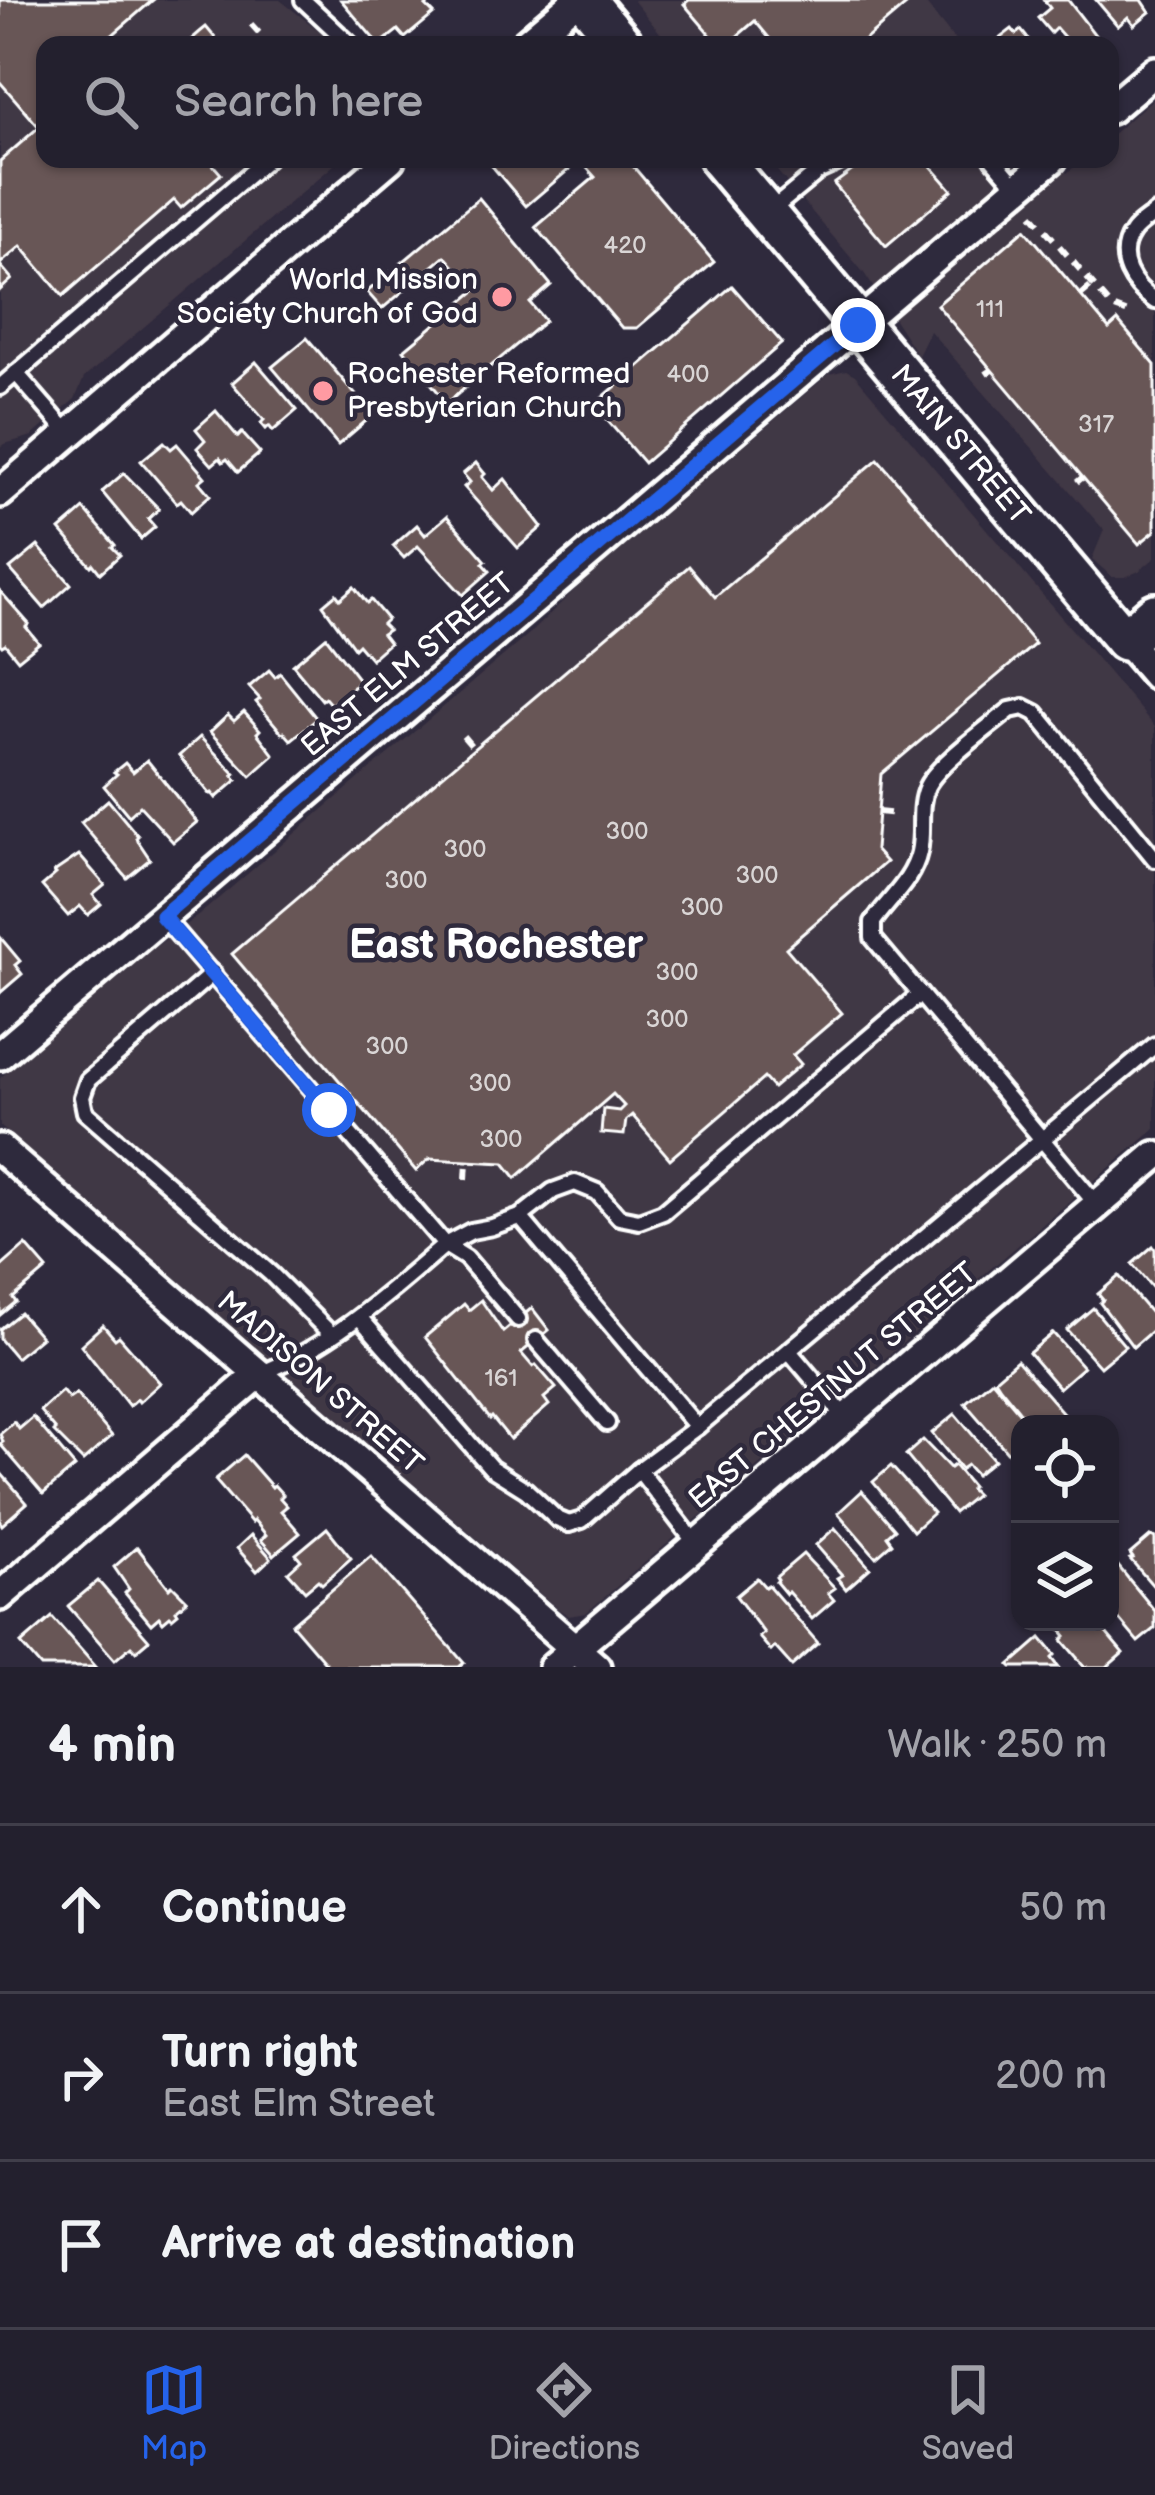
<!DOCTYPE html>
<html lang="en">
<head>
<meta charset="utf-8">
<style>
  body { margin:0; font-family:"Balsamiq Sans",sans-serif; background:#2f2d3a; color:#f1f3f6 }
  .controls { position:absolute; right:36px; bottom:36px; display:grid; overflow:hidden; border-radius:24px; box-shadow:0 3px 9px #0004 }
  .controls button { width:108px; height:108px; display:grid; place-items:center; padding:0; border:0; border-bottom:3px solid #403e4a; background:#23202e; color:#f1f3f6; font:60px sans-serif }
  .stop { position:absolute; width:36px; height:36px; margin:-27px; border:9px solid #2563eb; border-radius:50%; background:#fff }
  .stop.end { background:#2563eb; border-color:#fff; box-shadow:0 3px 12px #0008 }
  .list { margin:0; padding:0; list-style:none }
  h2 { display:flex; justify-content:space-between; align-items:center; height:156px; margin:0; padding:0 48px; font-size:51px }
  h2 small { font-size:39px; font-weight:400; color:#a3a3aa }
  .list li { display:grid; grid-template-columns:78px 1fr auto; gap:36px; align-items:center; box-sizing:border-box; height:168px; padding:0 48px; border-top:3px solid #403e4a }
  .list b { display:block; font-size:45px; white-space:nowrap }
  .list p { margin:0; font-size:39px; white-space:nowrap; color:#a3a3aa }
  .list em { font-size:39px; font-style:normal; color:#a3a3aa }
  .icon { flex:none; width:66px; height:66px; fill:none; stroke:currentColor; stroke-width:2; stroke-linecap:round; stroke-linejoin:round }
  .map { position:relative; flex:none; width:1155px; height:1667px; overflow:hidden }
  .search { position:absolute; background:#23202e; box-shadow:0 3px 9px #0004; left:36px; right:36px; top:36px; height:132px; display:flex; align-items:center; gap:30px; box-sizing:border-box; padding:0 42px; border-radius:24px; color:#a3a3aa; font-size:45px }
  .sheet { height:660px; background:#23202e }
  nav { display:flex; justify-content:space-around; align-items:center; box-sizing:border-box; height:168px; border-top:3px solid #403e4a; background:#23202e; font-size:33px; color:#a3a3aa }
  nav a { display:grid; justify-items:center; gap:6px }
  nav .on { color:#2563eb }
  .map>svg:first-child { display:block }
  .built { fill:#403744 }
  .building { fill:#685656; stroke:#fff; stroke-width:3 }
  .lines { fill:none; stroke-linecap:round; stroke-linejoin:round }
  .lane-casing { stroke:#fff; stroke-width:22 }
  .street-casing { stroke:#fff; stroke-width:36 }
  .secondary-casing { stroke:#fff; stroke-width:48 }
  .path { stroke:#fff; stroke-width:6; stroke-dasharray:12 9; stroke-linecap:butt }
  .lane { stroke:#2f2a3d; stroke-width:14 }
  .street { stroke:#2f2a3d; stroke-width:27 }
  .secondary { stroke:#2f2a3d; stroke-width:39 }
  .route { stroke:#2563eb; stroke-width:15 }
  .poi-dot { fill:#ff9aa2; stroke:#2f2a3d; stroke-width:4.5 }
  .labels { text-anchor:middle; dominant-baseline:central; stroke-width:9; stroke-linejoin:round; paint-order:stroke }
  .number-label { font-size:24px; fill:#d9d5d5 }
  .poi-label { font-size:30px; fill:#fff; stroke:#2f2a3d; text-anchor:end }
  .street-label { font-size:30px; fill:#fff; stroke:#2f2a3d }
  .district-label { font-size:42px; font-weight:bold; fill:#fff; stroke:#2f2a3d }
</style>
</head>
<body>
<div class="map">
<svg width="1155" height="1667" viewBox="0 0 1155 1667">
  <rect width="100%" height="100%" fill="#2f2a3d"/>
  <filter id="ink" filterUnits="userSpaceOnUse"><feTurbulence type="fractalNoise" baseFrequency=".00833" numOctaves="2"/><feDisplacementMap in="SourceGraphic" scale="24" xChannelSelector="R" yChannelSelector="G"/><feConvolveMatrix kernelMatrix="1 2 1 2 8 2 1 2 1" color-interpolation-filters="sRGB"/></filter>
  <g filter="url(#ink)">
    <g class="built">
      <polygon points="0,0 280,0 337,45 45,45 45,159 341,159 84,378 75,399 32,436 5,444 0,448"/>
      <polygon points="633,0 925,0 924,2 959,45 670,45"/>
      <polygon points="1155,97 1155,558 1139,571 1125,577 1112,577 1092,559 1104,530 930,331 918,356 864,273 767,159 1054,159 1067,173 1083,159 1110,159 1110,136"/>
      <polygon points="846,370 855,375 1155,727 1155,1129 586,1613 569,1616 558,1609 0,1126 0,1078 151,950 199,915 529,634 588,577 829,374"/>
    </g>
    <g class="building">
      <polygon points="0,0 153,0 101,45 45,45 45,159 208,159 221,174 181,208 174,200 63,296 21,246 0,264 0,161 39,127 0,82"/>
      <polygon points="341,0 433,0 426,6 434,14 405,38 398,30 379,45"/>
      <polygon points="689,0 912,0 859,45 775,45 755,21 727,45 719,45 684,4"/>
      <polygon points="1044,0 1068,0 1102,44 1071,45 1056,28 1051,33 1038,18 1050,8"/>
      <polygon points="1096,0 1142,0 1150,12 1134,25 1128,17 1118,26"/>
      <polygon points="206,27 221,45 185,45 200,32"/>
      <polygon points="1012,29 1016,34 1021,30 1033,45 997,45 995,42"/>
      <polygon points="486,159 627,159 714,262 637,328 622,328 536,227 595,177 580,160 526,206"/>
      <polygon points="844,159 925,159 952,190 886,246 834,184 853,170"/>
      <polygon points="479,198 551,285 530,303 545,321 447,403 404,350 475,291 445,256 382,309 367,292"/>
      <polygon points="1025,229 1109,329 1118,321 1155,365 1155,531 1139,544 937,305"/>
      <polygon points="0,265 12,279 0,290"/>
      <polygon points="732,286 782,343 644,463 594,405"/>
      <polygon points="307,338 373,415 338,445 272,367"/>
      <polygon points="256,362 297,410 273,431 269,426 266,429 261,423 264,420 232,383"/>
      <polygon points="216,411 238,437 242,433 260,453 238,472 227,459 223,462 220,458 212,465 197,448 205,440 196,429"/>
      <polygon points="164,442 171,449 177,444 205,477 199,482 210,495 191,512 181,500 177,503 141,461"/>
      <polygon points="878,459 1035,644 881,774 875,850 886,862 786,948 842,1013 793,1055 801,1064 773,1088 764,1078 670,1159 632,1115 626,1120 624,1135 601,1133 603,1109 619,1111 624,1106 613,1094 516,1178 504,1163 429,1159 416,1171 232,954 689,566 715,597"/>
      <polygon points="476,463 485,474 482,477 493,490 505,479 542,527 518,548 464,487 470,482 463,474"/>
      <polygon points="124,473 159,509 148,519 155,527 141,539 102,492"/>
      <polygon points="84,509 115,545 112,547 120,555 100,573 93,564 91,566 60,530"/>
      <polygon points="447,516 486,561 483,563 490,571 463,595 418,546 404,558 393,546 417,525 425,535"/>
      <polygon points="38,546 71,584 44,608 10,569"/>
      <polygon points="354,587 367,603 371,600 387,619 382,624 388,630 382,634 389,643 371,659 358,644 354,648 323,605 336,594 340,599"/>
      <polygon points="0,591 29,624 26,627 39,643 18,660 5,644 2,646 0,644"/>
      <polygon points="326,637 360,681 331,705 325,698 322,700 293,665"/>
      <polygon points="269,670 275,677 280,673 317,719 291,740 284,732 282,733 256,702 260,699 249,687"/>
      <polygon points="244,712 260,730 257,733 274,755 251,776 210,732 228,715 234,721"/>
      <polygon points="200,737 235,774 233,775 237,780 216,798 212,793 210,794 179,756"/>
      <polygon points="147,760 197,822 173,842 140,806 129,816 104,786 117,774 114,772 125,763 133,772"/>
      <polygon points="108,800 138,836 136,838 150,859 127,878 81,823"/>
      <polygon points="79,855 105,885 93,895 101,904 88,915 80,906 68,916 42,886 56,874 54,872"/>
      <polygon points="0,937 20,961 15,965 22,974 0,993"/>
      <polygon points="26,1245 47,1269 13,1298 16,1302 0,1315 0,1268"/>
      <polygon points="1153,1246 1155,1249 1155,1291 1132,1264"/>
      <polygon points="1119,1276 1155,1318 1155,1328 1133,1347 1100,1303 1103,1300 1098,1294"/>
      <polygon points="481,1300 503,1332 532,1308 549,1330 521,1353 533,1367 536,1365 556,1388 544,1398 549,1405 510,1439 492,1417 490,1419 425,1337 464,1304 469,1310"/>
      <polygon points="1093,1308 1125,1346 1100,1367 1067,1330"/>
      <polygon points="20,1313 41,1337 16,1358 0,1339 0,1329"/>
      <polygon points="103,1325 115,1339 119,1336 160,1383 139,1402 137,1399 129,1406 81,1345"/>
      <polygon points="1053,1333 1083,1367 1059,1388 1029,1353"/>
      <polygon points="1017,1360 1063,1413 1054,1420 1057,1424 1030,1424 1000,1387 995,1379"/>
      <polygon points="992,1380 1025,1419 1019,1424 1020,1444 1009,1454 965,1403"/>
      <polygon points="62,1391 69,1399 76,1394 112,1436 83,1461 54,1432 56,1430 40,1411"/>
      <polygon points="955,1414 994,1460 976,1475 967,1465 961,1469 932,1433"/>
      <polygon points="33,1417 75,1467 43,1494 0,1444 3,1442 0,1434 14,1422 19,1429"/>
      <polygon points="923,1440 950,1468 954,1465 972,1487 970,1489 976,1495 954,1513 906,1455"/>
      <polygon points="244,1455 272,1487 274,1485 283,1495 280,1498 287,1506 281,1511 300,1533 274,1555 261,1540 266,1535 254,1520 252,1523 215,1480"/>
      <polygon points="891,1466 933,1513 913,1531 873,1482"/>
      <polygon points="0,1472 27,1503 2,1525 0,1522"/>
      <polygon points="862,1491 895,1529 887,1536 892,1543 876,1557 838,1513"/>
      <polygon points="327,1528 351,1558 322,1584 318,1580 305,1591 288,1572 301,1560 296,1554"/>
      <polygon points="835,1528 870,1568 846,1589 837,1578 842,1575 816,1545"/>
      <polygon points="251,1535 271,1558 257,1571 237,1548"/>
      <polygon points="1151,1536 1155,1538 1155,1588 1130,1559 1133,1558 1130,1554"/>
      <polygon points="137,1547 169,1588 172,1585 187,1600 176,1610 178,1613 172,1618 170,1616 163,1622 159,1617 151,1624 125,1593 129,1589 114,1567"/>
      <polygon points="803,1554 835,1588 828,1593 834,1600 812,1619 788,1592 786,1594 776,1582 778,1580 776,1577"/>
      <polygon points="371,1556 464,1663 459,1667 329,1667 292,1624"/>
      <polygon points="1118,1566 1155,1611 1155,1628 1138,1642 1113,1612 1110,1615 1110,1573"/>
      <polygon points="757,1578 765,1587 768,1585 818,1643 792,1666 775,1647 771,1651 759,1637 764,1633 736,1596"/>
      <polygon points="98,1581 149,1640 136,1651 131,1646 115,1660 68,1606"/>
      <polygon points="52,1617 96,1667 41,1667 21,1644"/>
      <polygon points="1058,1622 1097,1622 1123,1653 1107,1667 1085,1667 1062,1640 1066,1636 1056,1624"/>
      <polygon points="1041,1638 1055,1655 1052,1658 1059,1667 1012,1667 1010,1665"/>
    </g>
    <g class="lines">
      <g class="lane-casing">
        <g id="lane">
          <polyline points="303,0 351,45"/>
          <polyline points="993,159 1018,188"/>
          <polyline points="819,171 844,160"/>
          <polyline points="768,213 819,171 823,159"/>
          <path d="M1155 213C1148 219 1137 225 1132 233 1114 259 1133 286 1155 301"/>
          <polyline points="16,373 69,434"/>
          <polyline points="0,387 267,159"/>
          <path d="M163 917 445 1245C387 1295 331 1346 259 1374"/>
          <polyline points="213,973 88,1080 82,1097 85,1112 271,1274 331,1334"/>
          <polyline points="920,994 1097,1205"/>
          <polyline points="520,1217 697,1427"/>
          <polyline points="360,1318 491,1468 526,1490 557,1519 569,1524 582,1520 639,1470 697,1545"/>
          <path d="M518 1319 466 1258 445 1245 471 1231 492 1227 520 1217 553 1191 575 1183 597 1192 619 1217 639 1221 663 1212 920 994 873 938V922C889 899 913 880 919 852 924 830 917 807 927 786 939 763 988 728 1010 710L1024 707 1036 713 1155 859"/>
          <polyline points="536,1340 607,1423"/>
          <polyline points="789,1351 846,1418"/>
          <polyline points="639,1470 697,1427 1155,1045"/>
        </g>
      </g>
      <g class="street-casing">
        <g id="street">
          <polyline points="524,45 577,0"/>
          <polyline points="1110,109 1155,71"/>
          <polyline points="0,493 390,159"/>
          <polyline points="1125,640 1155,675"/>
          <polyline points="0,1055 1052,159"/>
          <polyline points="0,1149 596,1667"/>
          <polyline points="0,1596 259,1374"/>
          <polyline points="553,1667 1155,1156"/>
        </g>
      </g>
      <g class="secondary-casing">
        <g id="secondary">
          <polyline points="585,0 623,45"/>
          <polyline points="720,159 1125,640 1155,614"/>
        </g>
      </g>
      <g class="path">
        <polyline points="251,24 261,35"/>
        <polyline points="1032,214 1112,307 1134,315"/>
        <polyline points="1081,295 1093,285"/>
        <polyline points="986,374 992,370"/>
        <polyline points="1077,482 1083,477"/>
        <polyline points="463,736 474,749"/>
        <polyline points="878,812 896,814"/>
        <polyline points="466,1179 467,1161"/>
      </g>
      <use href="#lane" class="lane"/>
      <use href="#street" class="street"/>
      <use href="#secondary" class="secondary"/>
    </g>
  </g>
  <g class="lines" filter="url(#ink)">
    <polyline class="route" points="329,1110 162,916 858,325"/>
  </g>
  <g class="poi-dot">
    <circle cx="502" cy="297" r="12"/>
    <circle cx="323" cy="391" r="12"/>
  </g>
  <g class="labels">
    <g class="number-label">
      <text x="625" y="245">420</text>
      <text x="990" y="309">111</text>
      <text x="688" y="374">400</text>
      <text x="1096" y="424">317</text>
      <text x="627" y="831">300</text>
      <text x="465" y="849">300</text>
      <text x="757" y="875">300</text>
      <text x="406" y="880">300</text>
      <text x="702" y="907">300</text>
      <text x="677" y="972">300</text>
      <text x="667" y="1019">300</text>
      <text x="387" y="1046">300</text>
      <text x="490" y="1083">300</text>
      <text x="501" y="1139">300</text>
      <text x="501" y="1378">161</text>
    </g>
    <g class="poi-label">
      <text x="478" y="280">World Mission<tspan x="478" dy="34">Society Church of God</tspan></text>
      <text x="347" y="374" text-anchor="start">Rochester Reformed<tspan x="347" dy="34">Presbyterian Church</tspan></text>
    </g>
    <g class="street-label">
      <text transform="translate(960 445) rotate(50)">MAIN STREET</text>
      <text transform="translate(408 665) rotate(-40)">EAST ELM STREET</text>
      <text transform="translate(320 1383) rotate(41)">MADISON STREET</text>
      <text transform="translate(833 1386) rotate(-40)">EAST CHESTNUT STREET</text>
    </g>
    <g class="district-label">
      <text x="496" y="945">East Rochester</text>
    </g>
  </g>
</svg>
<div class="controls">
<button><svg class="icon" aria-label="locate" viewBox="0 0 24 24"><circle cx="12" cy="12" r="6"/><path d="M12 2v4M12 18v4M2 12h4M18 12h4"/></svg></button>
<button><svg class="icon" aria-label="layers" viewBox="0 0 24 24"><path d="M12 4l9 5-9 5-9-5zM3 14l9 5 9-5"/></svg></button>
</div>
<div class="stop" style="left:329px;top:1110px"></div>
<div class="stop end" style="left:858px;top:325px"></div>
<div class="search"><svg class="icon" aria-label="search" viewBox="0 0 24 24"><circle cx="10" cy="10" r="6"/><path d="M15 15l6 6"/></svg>Search here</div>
</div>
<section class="sheet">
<h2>4 min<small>Walk · 250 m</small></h2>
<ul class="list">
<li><svg class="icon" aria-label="ahead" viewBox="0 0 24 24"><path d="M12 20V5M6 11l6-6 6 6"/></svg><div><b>Continue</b></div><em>50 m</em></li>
<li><svg class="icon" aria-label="right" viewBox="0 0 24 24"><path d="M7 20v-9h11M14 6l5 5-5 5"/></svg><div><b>Turn right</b><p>East Elm Street</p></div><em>200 m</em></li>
<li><svg class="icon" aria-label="arrive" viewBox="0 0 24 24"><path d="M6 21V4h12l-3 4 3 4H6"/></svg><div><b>Arrive at destination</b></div></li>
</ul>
</section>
<nav>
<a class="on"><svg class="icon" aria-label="map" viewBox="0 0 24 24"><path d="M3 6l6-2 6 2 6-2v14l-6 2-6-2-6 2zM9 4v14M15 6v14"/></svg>Map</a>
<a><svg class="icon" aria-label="directions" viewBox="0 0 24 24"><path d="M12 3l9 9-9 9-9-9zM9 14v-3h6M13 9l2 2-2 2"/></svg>Directions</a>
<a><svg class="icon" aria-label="saved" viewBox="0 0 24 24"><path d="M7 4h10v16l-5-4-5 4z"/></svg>Saved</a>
</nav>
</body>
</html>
